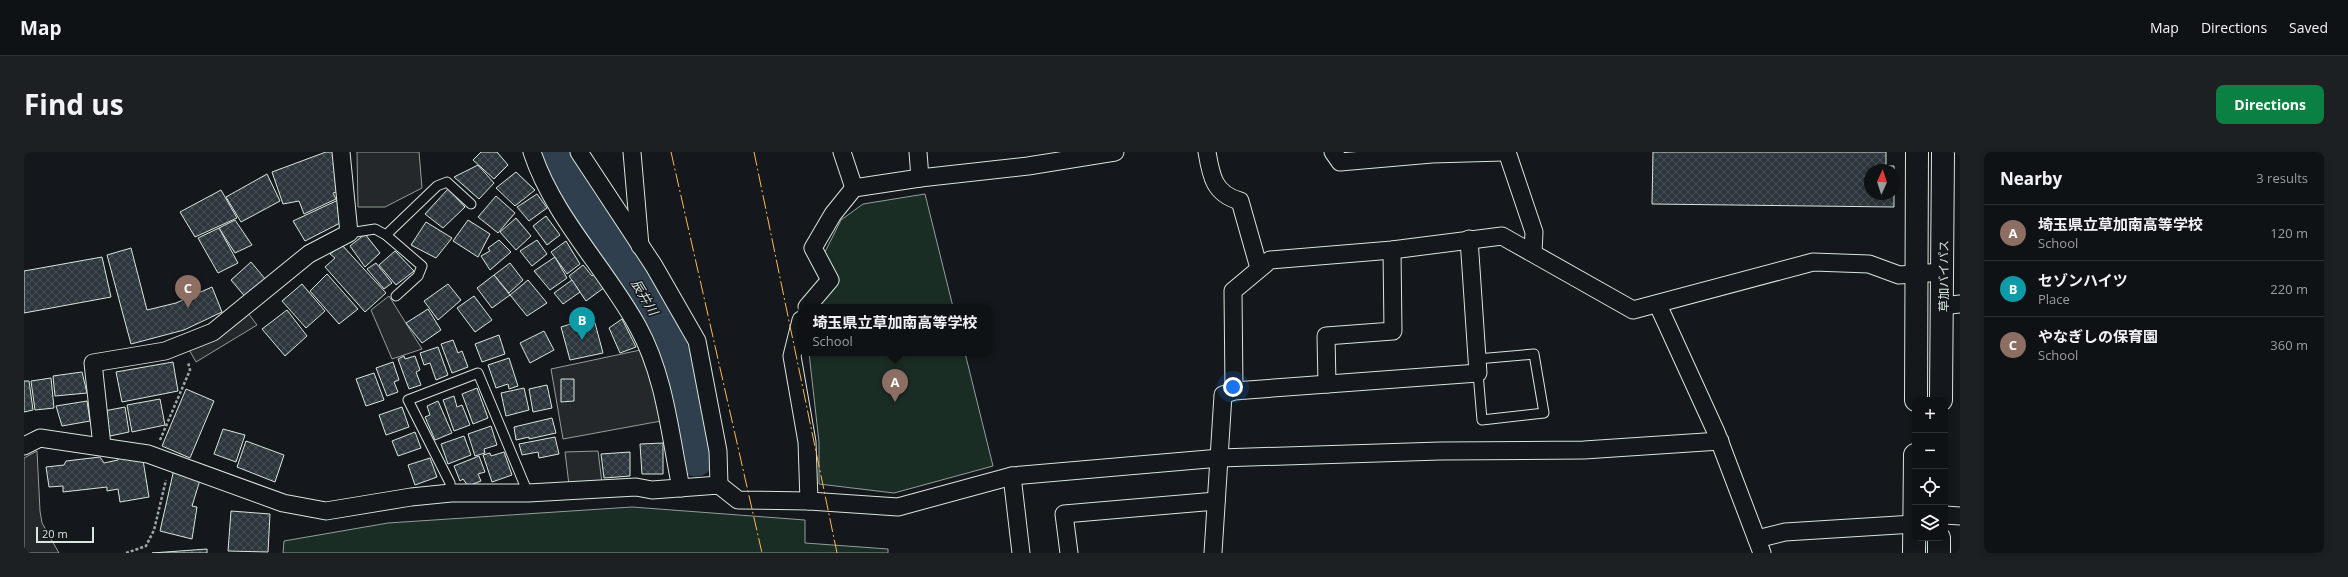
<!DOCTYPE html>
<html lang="en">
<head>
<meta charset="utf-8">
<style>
  body { margin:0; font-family:"Open Sans","Noto Sans JP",sans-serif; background:#1d2022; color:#f1f3f6 }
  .controls { position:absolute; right:12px; bottom:12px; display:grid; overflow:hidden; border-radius:8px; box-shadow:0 2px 6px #0003 }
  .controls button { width:36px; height:36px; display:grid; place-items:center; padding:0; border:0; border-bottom:1px solid #2f3234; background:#0f1215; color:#f1f3f6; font:20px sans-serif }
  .compass { position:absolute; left:1840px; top:12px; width:36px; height:36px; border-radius:50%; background:#0f1215; box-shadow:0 2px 6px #0003; rotate:3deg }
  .scale { position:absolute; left:12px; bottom:10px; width:58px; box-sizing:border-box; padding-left:4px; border:2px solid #d8e6dc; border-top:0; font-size:11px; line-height:14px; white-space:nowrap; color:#d8e6dc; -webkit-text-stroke:3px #14181c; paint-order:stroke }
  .you { position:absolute; left:1209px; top:235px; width:14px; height:14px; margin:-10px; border:3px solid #fff; border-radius:50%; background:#1a73e8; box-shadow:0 0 0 6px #1a73e833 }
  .badge { display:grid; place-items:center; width:26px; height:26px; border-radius:50%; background:#0b8043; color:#fff; font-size:13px; font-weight:700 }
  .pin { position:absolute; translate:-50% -33px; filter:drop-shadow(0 1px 2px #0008) }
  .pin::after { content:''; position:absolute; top:21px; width:14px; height:12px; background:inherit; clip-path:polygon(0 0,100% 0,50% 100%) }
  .popup { position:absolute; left:774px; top:152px; width:194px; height:52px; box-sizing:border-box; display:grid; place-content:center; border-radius:8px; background:#0f1215; filter:drop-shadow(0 1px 3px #0005); font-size:13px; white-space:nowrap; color:#9b9ea0 }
  .popup b { font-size:15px; color:#f1f3f6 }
  .popup::after { content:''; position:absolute; left:50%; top:100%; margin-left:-8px; border:8px solid transparent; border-top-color:#0f1215 }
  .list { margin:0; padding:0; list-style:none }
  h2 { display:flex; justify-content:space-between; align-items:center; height:52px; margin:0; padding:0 16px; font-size:17px }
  h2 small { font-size:13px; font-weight:400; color:#9b9ea0 }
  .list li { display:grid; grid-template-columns:26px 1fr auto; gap:12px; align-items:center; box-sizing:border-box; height:56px; padding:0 16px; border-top:1px solid #2f3234 }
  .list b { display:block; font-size:15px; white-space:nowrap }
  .list p { margin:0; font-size:13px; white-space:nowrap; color:#9b9ea0 }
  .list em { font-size:13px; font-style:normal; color:#9b9ea0 }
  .icon { flex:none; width:22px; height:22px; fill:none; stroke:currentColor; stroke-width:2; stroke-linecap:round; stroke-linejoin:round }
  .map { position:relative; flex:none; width:1936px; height:401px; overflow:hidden; border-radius:8px }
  header { display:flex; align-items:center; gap:24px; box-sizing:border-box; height:56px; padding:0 20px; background:#0f1215; border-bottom:1px solid #2f3234 }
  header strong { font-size:19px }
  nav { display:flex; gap:22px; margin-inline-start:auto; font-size:14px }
  .intro { display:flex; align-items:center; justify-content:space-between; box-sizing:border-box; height:96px; padding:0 24px }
  h1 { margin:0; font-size:28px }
  .button { padding:10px 18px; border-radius:8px; background:#0b8043; color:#fff; font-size:14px; font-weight:700 }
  main { display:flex; gap:24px; padding:0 24px }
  aside { flex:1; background:#0f1215; border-radius:8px; box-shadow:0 2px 6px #0003 }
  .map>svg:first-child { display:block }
  .grass { fill:#1a2d24; stroke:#939e99 }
  .parking { fill:#24282b; stroke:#939e99 }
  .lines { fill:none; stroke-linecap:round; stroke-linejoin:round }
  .river { stroke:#2f3f4d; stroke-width:35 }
  .building { fill:url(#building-cross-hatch); stroke:#d8e6dc }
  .lane-casing { stroke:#d8e6dc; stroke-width:11 }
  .street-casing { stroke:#d8e6dc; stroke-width:19 }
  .highway-casing { stroke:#d8e6dc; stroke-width:24 }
  .path { stroke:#9da8a2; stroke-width:2.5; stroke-dasharray:3 2; stroke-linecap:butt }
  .lane { stroke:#14181c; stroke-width:9 }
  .street { stroke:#14181c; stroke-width:17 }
  .highway { stroke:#14181c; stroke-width:22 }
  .power { stroke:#ffb74d; stroke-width:1; stroke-dasharray:14 3 2 3; stroke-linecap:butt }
  .labels { text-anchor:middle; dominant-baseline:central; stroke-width:3; stroke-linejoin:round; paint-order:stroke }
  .street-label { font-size:12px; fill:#d8e6dc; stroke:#14181c }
  .water-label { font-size:13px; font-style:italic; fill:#d8e6dc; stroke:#14181c }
</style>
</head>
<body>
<header>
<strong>Map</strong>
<nav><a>Map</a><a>Directions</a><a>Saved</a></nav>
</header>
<div class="intro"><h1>Find us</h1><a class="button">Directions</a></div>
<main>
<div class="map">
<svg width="1936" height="401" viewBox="0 0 1936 401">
  <defs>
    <pattern id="building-cross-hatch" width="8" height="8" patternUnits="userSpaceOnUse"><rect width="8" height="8" fill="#2c363c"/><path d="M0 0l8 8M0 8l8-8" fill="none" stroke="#4a5358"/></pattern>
  </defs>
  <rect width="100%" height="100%" fill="#14181c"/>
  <g class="grass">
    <polygon points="901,42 929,155 795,155 815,129 801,100 817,68 839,52"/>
    <polygon points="785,201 941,201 969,314 870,341 795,332 795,290"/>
    <polygon points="608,355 781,368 781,391 864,397 864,401 259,401 260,389 364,371"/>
  </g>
  <g class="parking">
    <polygon points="333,0 395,0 398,36 361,55 334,55"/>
    <polygon points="365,144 398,197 368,207 347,158"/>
    <polygon points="221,157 233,173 172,210 163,194"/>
    <polygon points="621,197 637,269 539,287 527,217"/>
    <polygon points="13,299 16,359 18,371 35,401 0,401 0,306"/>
    <polygon points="574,299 578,331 545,333 541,300"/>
  </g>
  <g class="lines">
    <path class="river" d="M529 0C546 45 579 81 606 120 612 129 620 138 625 147 652 197 663 251 672 307"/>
  </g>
  <g class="building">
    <polygon points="302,0 310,0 313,40 309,41 312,47 280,62 275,49 259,52 248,20"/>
    <polygon points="457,0 473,0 484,13 470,27 449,8"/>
    <polygon points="1629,0 1862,0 1862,14 1870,14 1870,40 1870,18 1846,18 1846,42 1870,42 1870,55 1628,52"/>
    <polygon points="454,13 470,31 455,47 430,25"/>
    <polygon points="492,20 511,38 491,54 472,36"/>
    <polygon points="243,22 256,49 217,70 202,45"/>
    <polygon points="424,37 441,55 419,76 401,62"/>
    <polygon points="197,38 213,66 171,85 156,60"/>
    <polygon points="513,42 523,56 505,69 493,55"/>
    <polygon points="472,44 491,61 474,81 454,65"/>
    <polygon points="314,48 314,60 318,70 281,89 269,69"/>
    <polygon points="522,64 536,83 523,93 509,74"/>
    <polygon points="492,66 507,84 492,98 476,80"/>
    <polygon points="211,68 228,93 211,101 195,76"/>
    <polygon points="444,68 466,82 454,105 429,89"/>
    <polygon points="402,70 428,86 412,106 387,93"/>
    <polygon points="195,76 214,111 194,121 174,86"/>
    <polygon points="341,82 356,101 341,115 326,94"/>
    <polygon points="475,88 487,100 466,118 457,104 466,99 464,96"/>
    <polygon points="513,88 523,102 508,114 496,99"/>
    <polygon points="542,89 556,112 543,122 527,100"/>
    <polygon points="318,93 362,141 341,160 301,115 311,106 306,102"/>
    <polygon points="107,96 123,158 152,151 188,135 198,160 160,178 107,192 83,103"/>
    <polygon points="371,99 390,119 372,133 355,113"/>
    <polygon points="78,105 87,145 0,161 0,119"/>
    <polygon points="531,105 543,126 526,138 510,119"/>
    <polygon points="227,110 242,128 223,147 207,128"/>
    <polygon points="352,111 368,131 360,137 343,117"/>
    <polygon points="486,111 499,128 485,141 470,123"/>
    <polygon points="559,113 568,124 571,122 581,135 562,149 545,124"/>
    <polygon points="303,122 334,157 315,172 286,139"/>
    <polygon points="470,123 486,143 468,156 453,136"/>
    <polygon points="504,128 523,151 503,164 486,143"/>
    <polygon points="548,128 556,140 539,152 530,141"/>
    <polygon points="278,132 301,159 282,176 258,149"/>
    <polygon points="424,132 437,148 414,168 400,149"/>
    <polygon points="450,144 468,168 451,180 433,156"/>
    <polygon points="404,157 417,178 398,191 382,171"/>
    <polygon points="263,158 283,184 261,204 238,177"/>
    <polygon points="598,167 612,195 596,201 585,176"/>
    <polygon points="553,170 556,174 571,171 579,201 546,208 537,175"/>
    <polygon points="520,179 530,198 506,211 496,191"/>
    <polygon points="475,183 481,202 458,210 451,192"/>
    <polygon points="429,188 434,201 438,199 444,215 428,221 417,192"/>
    <polygon points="414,195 424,223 412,228 406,211 400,213 396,201"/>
    <polygon points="380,204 381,207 391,204 396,218 392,220 397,233 385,237 374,207"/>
    <polygon points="485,206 494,234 485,237 484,232 472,236 464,213"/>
    <polygon points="149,210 154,239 98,250 92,220"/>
    <polygon points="369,210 375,228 370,230 374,240 363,244 352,216"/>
    <polygon points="58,220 63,241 31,244 29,224"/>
    <polygon points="350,221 360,248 342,254 332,227"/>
    <polygon points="27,226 30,256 11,258 7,229"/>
    <polygon points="537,227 550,227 550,249 537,250"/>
    <polygon points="0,229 5,229 9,258 0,260"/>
    <polygon points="523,233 528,256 509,260 505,237"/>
    <polygon points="453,236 464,266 449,272 438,242"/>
    <polygon points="500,236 505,258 482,264 477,241"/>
    <polygon points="162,237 190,249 166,306 138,294"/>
    <polygon points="430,244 433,255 438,253 446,273 430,279 419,248"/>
    <polygon points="136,247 141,273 108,280 103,253"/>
    <polygon points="63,249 66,269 38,274 32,254"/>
    <polygon points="414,249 428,281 411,288 401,265 406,263 403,254"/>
    <polygon points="101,255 105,280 86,284 80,259"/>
    <polygon points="378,255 385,275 362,283 355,263"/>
    <polygon points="528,266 532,281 505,287 505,285 492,288 490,275"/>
    <polygon points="467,274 473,293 460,297 461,301 451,304 444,282"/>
    <polygon points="199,277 221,283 212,310 190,302"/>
    <polygon points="391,280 397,296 374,304 368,289"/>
    <polygon points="440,284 447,303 424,312 417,292"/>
    <polygon points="531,285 535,302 515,306 514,300 498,303 495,292"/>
    <polygon points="222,289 260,303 251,330 213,315"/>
    <polygon points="639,291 639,322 618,322 616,292"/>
    <polygon points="480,300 488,323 468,330 459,303 466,301 467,304"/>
    <polygon points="606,300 606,324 580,326 577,302"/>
    <polygon points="455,304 461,320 454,322 457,329 444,334 439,327 436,329 430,314"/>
    <polygon points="76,305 80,311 94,308 95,305 119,308 125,345 96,350 94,337 83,339 83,335 39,340 39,334 25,335 22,315 40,313 42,309"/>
    <polygon points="406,306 413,325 391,333 384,313"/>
    <polygon points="150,317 176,328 168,354 173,355 168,387 136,379"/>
    <polygon points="207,359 246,362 244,400 204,399"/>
    <polygon points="183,397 183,401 128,401"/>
  </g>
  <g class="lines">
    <g class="lane-casing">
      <g id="lane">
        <polyline points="325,81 351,77 362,83 398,114 394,124 372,144"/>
        <polyline points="362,83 413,34 423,30 447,52"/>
        <polyline points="1453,207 1510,202 1520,261 1458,268 1454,221"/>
        <polyline points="427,341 426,331 384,248 454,221 504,341"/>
      </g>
    </g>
    <g class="street-casing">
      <g id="street">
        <path d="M508 0C530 66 581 115 614 175 641 224 646 283 657 336"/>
        <polyline points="555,0 630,114 673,189 694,299 695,333"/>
        <polyline points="608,0 616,94"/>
        <polyline points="818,0 830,36"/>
        <polyline points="894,0 896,26"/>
        <path d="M1183 0C1187 24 1190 42 1216 49L1235 116"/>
        <polyline points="1309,0 1316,10 1408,2 1479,0"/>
        <polyline points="1483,0 1510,80 1509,100"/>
        <polyline points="1634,153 1692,280 1738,401"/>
        <polyline points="1919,154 1936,152"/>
        <polyline points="783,155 806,128 789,96 809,62 830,36 896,26 1004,14 1091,0"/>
        <polyline points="777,168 768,204 783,290 785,349"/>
        <polyline points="1303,232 1302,184 1369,179 1368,98"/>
        <polyline points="1210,239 1209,139 1246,108 1368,98 1478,84 1609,158 1789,110 1845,112 1875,123 1919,120"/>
        <polyline points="0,294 16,286 124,302 259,351 302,359 387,345 427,341 504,341 612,335 628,338 695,333 714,348 785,349 874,355 988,324 1196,306 1416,299 1560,298 1696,289"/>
        <polyline points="78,294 69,211 141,199 189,180 285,102 325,81 317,0"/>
        <polyline points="988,324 997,401"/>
        <polyline points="1921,363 1936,364"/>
        <polyline points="1733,387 1761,380 1890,372"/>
        <polyline points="1045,401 1040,362 1192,349"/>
        <polyline points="1189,401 1199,243 1210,239 1454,221 1445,87"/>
      </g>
    </g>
    <g class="highway-casing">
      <g id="highway">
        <polyline points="1892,248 1893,0"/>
        <polyline points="1917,248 1919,0"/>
        <polyline points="1890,401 1891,303"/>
        <polyline points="1915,401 1915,386"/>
      </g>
    </g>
    <g class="path">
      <polyline points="136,288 166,218 164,210"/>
      <polyline points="102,401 122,394 130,378 142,328"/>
    </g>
    <use href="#lane" class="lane"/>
    <use href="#street" class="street"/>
    <use href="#highway" class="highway"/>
    <g class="power">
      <polyline points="647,0 738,401"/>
      <polyline points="730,0 813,401"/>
    </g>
  </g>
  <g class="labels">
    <g class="street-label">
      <text transform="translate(1919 124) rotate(-90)">草加バイパス</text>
    </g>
    <g class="water-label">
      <text transform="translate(621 145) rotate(59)">辰井川</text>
    </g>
  </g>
</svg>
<div class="controls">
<button>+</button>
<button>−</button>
<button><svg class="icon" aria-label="locate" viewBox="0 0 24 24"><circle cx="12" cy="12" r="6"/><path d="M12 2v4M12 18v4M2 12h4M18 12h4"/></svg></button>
<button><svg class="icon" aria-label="layers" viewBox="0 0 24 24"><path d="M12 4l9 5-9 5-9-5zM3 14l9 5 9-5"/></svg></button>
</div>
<svg class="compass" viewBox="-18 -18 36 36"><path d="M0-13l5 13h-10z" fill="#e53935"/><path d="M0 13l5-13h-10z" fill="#9b9ea0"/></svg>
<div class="scale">20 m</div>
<div class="you"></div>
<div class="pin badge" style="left:871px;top:250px;background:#8d6e63">A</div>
<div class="popup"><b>埼玉県立草加南高等学校</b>School</div>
<div class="pin badge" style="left:558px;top:188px;background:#0f9aa8">B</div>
<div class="pin badge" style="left:164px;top:156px;background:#8d6e63">C</div>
</div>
<aside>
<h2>Nearby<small>3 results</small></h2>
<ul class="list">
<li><span class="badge" style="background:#8d6e63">A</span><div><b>埼玉県立草加南高等学校</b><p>School</p></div><em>120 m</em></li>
<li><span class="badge" style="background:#0f9aa8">B</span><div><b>セゾンハイツ</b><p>Place</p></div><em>220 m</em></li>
<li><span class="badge" style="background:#8d6e63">C</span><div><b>やなぎしの保育園</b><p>School</p></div><em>360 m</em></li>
</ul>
</aside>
</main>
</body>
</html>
